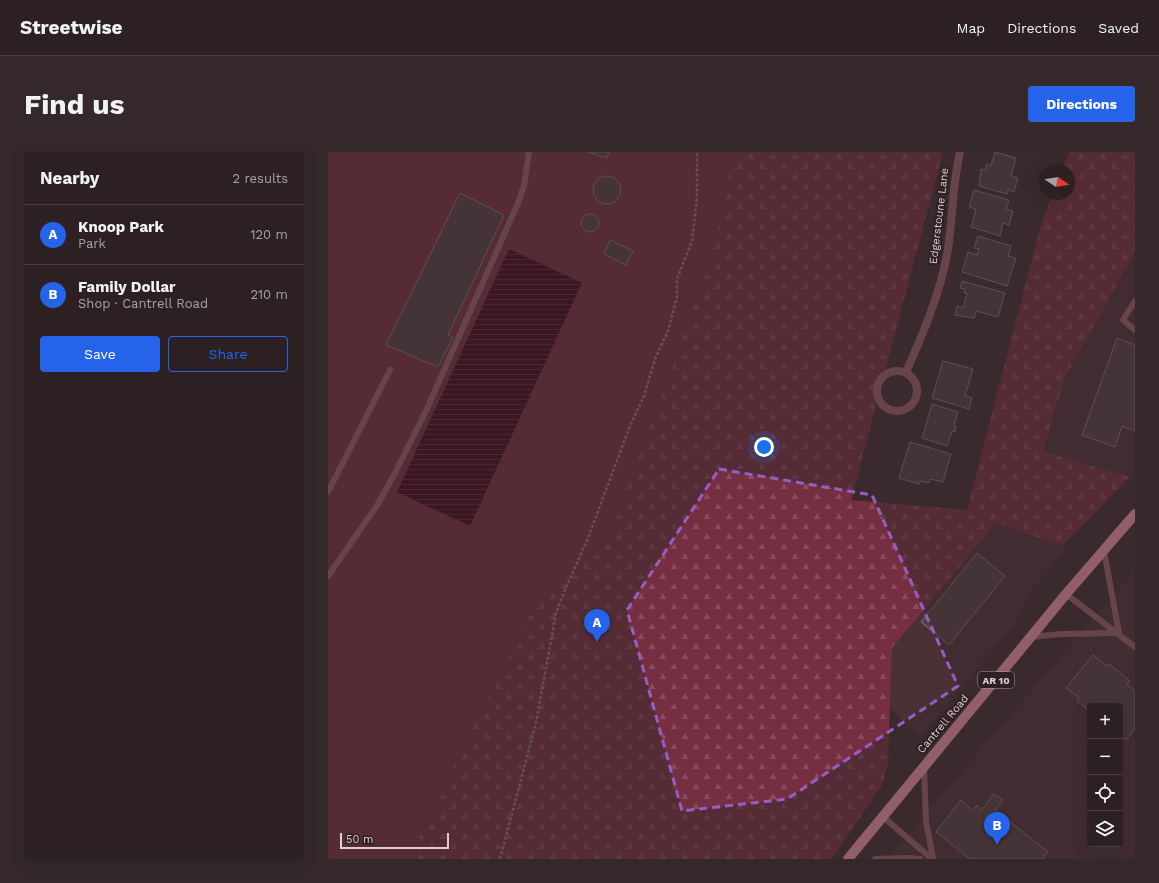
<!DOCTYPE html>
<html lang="en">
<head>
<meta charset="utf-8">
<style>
  body { margin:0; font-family:"Work Sans",sans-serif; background:#34282a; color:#f1f3f6 }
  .controls { position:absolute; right:12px; bottom:12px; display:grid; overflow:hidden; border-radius:4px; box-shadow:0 4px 16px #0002 }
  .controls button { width:36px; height:36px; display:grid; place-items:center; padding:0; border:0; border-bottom:1px solid #483e40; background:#2c2022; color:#f1f3f6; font:20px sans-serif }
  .compass { position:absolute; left:711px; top:12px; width:36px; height:36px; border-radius:50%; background:#2c2022; box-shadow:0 4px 16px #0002; rotate:102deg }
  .scale { position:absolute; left:12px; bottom:10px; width:109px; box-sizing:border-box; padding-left:4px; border:2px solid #dcd0d2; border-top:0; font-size:11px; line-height:14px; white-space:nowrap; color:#dcd0d2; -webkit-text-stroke:3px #302023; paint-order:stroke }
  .you { position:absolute; left:436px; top:295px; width:14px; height:14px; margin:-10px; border:3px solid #fff; border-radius:50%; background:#1a73e8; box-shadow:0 0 0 6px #1a73e833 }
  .badge { display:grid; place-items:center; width:26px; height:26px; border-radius:50%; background:#2563eb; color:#fff; font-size:13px; font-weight:700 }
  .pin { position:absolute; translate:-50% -33px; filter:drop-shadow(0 1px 2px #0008) }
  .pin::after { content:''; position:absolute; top:21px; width:14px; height:12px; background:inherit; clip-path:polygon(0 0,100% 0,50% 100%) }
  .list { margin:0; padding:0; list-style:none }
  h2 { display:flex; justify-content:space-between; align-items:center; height:52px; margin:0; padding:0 16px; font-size:17px }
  h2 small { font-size:13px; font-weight:400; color:#a6a3a5 }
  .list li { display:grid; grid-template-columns:26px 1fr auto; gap:12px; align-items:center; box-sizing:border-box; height:60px; padding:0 16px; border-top:1px solid #483e40 }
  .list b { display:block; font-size:15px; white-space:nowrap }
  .list p { margin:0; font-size:13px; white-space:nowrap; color:#a6a3a5 }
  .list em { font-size:13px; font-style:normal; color:#a6a3a5 }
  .actions { display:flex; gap:8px; padding:12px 16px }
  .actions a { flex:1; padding:9px 0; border:1px solid #2563eb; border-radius:4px; text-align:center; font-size:14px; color:#2563eb }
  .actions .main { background:#2563eb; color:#fff }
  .icon { flex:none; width:22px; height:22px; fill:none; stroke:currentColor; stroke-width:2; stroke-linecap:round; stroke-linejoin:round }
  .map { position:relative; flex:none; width:807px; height:707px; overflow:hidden; border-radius:4px }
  header { display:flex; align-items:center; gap:24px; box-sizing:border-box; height:56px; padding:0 20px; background:#2c2022; border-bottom:1px solid #483e40 }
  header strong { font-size:19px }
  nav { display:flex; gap:22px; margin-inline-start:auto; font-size:14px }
  .intro { display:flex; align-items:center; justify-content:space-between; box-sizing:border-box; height:96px; padding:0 24px }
  h1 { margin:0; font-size:28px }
  .button { padding:10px 18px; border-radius:4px; background:#2563eb; color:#fff; font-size:14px; font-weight:700 }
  main { display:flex; gap:24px; padding:0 24px }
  aside { flex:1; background:#2c2022; border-radius:4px; box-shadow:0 4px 16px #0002 }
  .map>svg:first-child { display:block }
  .built { fill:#4a3136; fill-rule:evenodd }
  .green { fill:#752f41 }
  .forest { fill:url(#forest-firs) }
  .water { fill:url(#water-rules) }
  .building { fill:#524043; stroke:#8d797c }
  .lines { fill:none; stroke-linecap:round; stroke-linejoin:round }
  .path { stroke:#918385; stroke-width:2.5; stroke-dasharray:3 2; stroke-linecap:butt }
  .lane { stroke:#9d646f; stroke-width:6 }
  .street { stroke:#9d646f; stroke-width:8 }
  .primary { stroke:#fd9fb2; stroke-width:10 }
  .marked { fill:none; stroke:#985dc5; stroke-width:3; stroke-dasharray:8 5; stroke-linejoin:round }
  .labels { text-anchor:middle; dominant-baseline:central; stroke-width:4; stroke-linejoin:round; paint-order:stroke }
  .shield { fill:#302023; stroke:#a89b9e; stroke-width:1 }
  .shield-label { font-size:10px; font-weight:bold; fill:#dcd0d2 }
  .street-label { font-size:11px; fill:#dcd0d2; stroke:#302023 }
</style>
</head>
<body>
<header>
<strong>Streetwise</strong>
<nav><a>Map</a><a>Directions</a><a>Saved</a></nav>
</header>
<div class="intro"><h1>Find us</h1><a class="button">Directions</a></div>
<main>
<aside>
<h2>Nearby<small>2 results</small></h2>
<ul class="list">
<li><span class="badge">A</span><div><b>Knoop Park</b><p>Park</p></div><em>120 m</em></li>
<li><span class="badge">B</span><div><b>Family Dollar</b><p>Shop · Cantrell Road</p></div><em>210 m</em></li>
</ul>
<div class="actions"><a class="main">Save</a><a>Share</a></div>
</aside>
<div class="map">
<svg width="807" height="707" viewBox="0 0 807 707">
  <defs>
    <pattern id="forest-firs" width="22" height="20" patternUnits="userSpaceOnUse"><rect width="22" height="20" fill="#752f41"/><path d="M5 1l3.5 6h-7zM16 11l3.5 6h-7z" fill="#884c5c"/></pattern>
    <pattern id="water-rules" width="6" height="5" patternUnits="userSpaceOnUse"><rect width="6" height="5" fill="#3a0215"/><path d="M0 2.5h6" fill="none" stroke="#562636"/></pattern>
  </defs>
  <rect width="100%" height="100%" fill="#3b2a2d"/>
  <g class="built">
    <polygon points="807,100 807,320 802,325 715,299 736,228"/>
    <polygon points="668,371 734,394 738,398 702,440 687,471 592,584 562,557 564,496"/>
    <path d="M807 418V707H559ZM762 554H792V692H762Z"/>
  </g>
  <polygon class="green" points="0,0 615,0 523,348 500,707 0,707"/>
  <polygon class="forest" points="405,0 615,0 523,348 639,358 712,76 725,42 741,42 741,18 734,18 741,0 807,0 807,100 736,228 715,299 802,325 734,394 668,371 564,496 560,611 554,633 504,707 81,707 198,468 283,378 344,218 388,86"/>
  <polygon class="water" points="181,97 254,131 142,374 69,340"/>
  <g class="building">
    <polygon points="260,0 281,0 279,6"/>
    <polygon points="667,0 688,6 683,24 690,26 686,40 680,38 679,42 651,34 653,17 657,18 659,12 663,14"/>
    <circle cx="279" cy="38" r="14"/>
    <polygon points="646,38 681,48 678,57 685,59 681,73 675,71 672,84 643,75 648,57 641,55"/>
    <polygon points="132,41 176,63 120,183 125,185 110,215 58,193"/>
    <circle cx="262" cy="71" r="9"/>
    <polygon points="650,84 683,94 680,104 688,106 679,134 634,120 640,100 649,103 651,97 646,96"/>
    <polygon points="282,88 305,99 298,113 276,102"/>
    <polygon points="634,129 677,141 670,165 648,159 646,166 627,163 629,154 635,156 639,141 636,141 637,137 632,136"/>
    <polygon points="789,186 807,193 807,279 794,274 787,295 754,283"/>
    <polygon points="615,209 645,217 637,244 644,246 641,257 604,246"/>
    <polygon points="604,252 630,260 626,273 628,274 627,280 624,279 619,294 594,286"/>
    <polygon points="582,290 623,302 615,330 602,327 601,331 592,329 591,332 571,326"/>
    <polygon points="649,401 677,424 621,493 593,470"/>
    <polygon points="765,503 779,514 781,512 802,529 799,532 807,539 807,576 798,588 792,584 792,554 762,554 762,559 749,549 751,546 738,536"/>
    <polygon points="666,642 675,648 667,658 720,700 714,707 642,707 608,680 633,648 645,659 649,653 653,659"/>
  </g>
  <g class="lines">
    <polyline class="path" points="172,707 208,571 228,461 239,433 260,386 302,274 316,244 327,207 340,179 349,145 349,127 364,89 369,46 369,0"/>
    <g class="lane">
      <polyline points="807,149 795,168 807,178"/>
      <polyline points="0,340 62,218"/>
      <polyline points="776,399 791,481"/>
      <polyline points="0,424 50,352 68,319 98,259 190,51 196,34 201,0"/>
      <polyline points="738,442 807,495"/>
      <polyline points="703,485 733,482 791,481"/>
      <polyline points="596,615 598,669 605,707"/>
      <polyline points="554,664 604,707"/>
      <polyline points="547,707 580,706 592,707"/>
    </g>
    <g class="street">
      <circle cx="569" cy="239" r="20"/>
      <path d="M578 220C595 182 611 144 619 103 625 68 624 34 632 0"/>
    </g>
    <polyline class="primary" points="520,707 738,442 807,362"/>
  </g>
  <path d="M0 0H807V707H0ZM391 317 544 343 630 534 459 647 354 659 299 458Z" fill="#3b2a2d" fill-opacity=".55" fill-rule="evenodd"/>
  <path class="marked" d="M391 317 544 343 630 534 459 647 354 659 299 458Z"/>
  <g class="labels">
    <rect class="shield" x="650" y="520" width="36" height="16" rx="3"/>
    <g class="shield-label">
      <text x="668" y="528">AR 10</text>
    </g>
    <g class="street-label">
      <text transform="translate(611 64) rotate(-83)">Edgerstoune Lane</text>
      <text transform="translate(615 572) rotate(-50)">Cantrell Road</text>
    </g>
  </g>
</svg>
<div class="controls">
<button>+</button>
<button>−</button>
<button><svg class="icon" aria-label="locate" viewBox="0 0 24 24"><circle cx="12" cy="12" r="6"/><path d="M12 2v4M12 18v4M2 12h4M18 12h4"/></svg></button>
<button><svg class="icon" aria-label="layers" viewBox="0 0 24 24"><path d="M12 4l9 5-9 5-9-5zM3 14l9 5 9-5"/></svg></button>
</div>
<svg class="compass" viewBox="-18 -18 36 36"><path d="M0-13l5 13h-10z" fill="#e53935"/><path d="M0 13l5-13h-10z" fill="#a6a3a5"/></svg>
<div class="scale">50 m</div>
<div class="you"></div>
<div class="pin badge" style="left:269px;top:490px">A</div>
<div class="pin badge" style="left:669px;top:693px">B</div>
</div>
</main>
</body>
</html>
